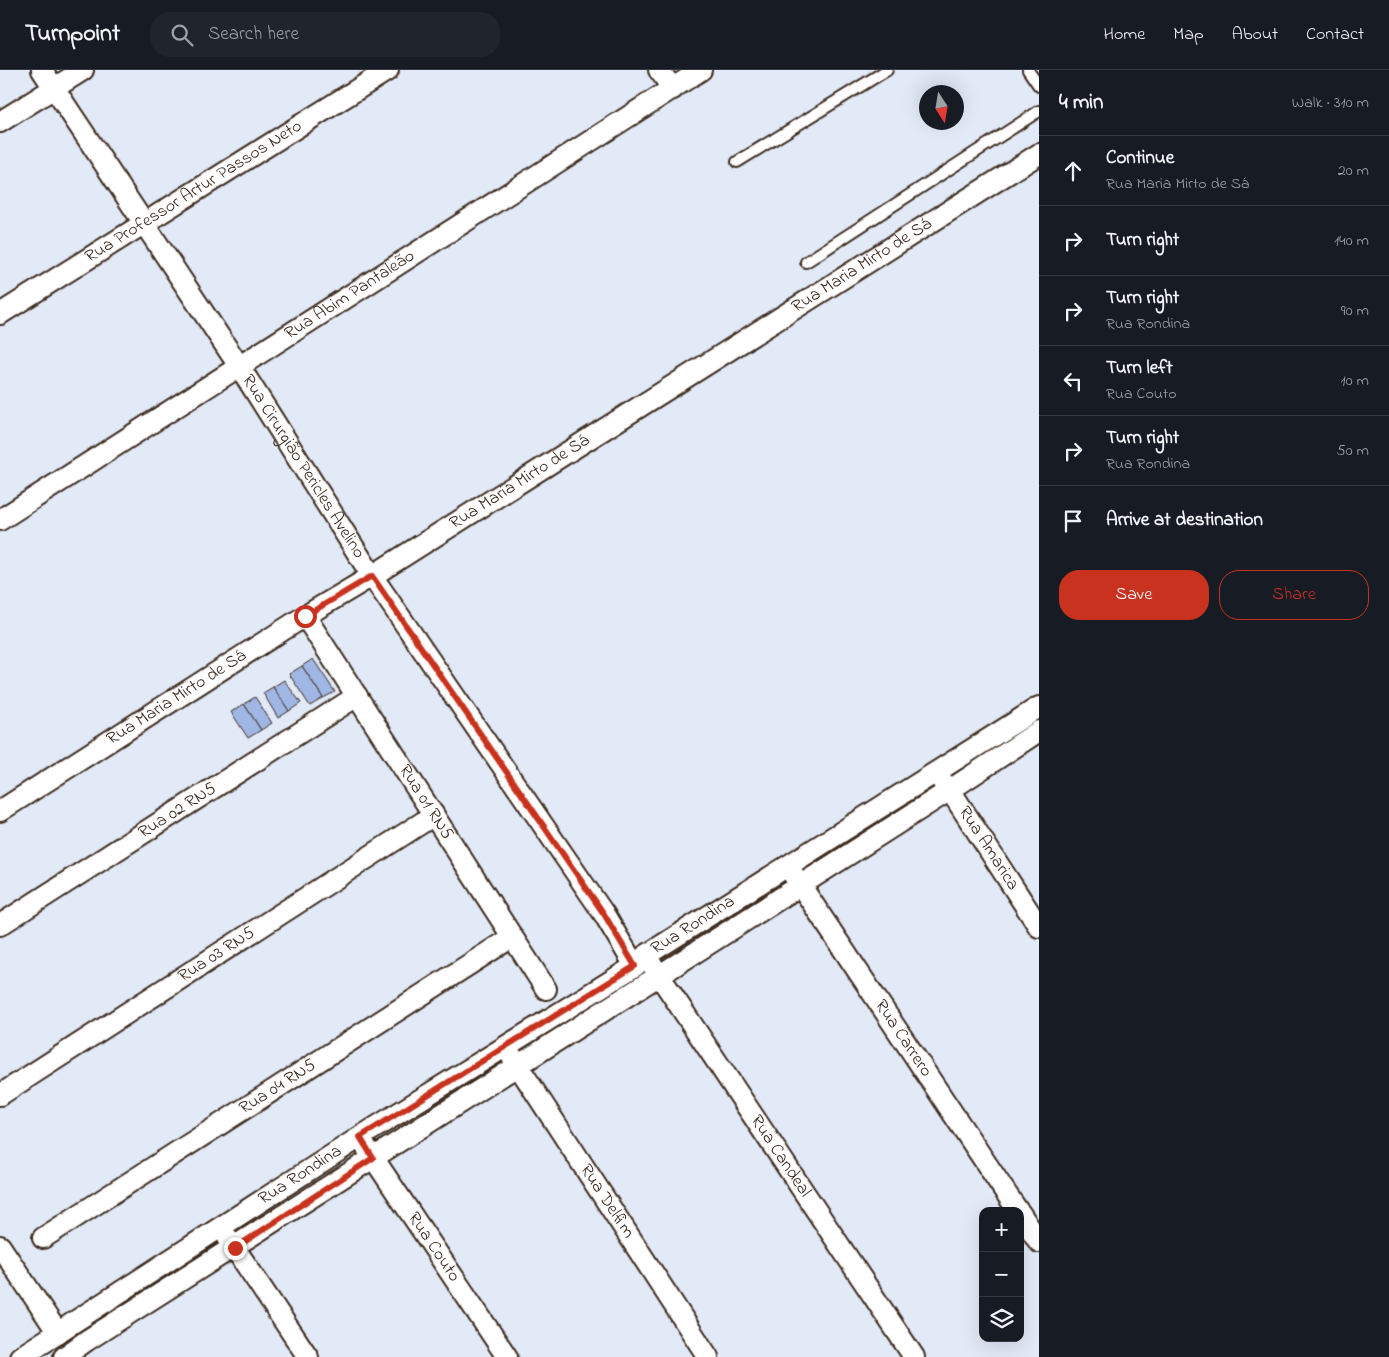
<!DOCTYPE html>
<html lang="en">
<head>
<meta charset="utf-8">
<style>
  body { margin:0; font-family:"Indie Flower",sans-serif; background:#20242c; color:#f1f3f6 }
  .controls { position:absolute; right:15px; bottom:15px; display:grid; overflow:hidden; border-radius:10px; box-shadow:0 5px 20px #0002 }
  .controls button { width:45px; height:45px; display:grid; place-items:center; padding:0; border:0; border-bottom:1px solid #363941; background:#171b24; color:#f1f3f6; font:25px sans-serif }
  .compass { position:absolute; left:919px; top:15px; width:45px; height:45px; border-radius:50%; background:#171b24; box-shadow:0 5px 20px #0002; rotate:168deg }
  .stop { position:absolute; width:15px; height:15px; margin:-11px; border:4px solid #c8321e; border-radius:50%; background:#fff }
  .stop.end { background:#c8321e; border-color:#fff; box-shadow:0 1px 5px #0008 }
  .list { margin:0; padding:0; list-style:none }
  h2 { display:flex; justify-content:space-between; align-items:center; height:65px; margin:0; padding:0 20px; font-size:21px }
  h2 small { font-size:16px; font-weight:400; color:#9ea1a6 }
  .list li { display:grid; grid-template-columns:32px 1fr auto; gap:15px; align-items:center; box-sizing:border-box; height:70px; padding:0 20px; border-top:1px solid #363941 }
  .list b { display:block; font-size:19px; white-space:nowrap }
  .list p { margin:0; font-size:16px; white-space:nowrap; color:#9ea1a6 }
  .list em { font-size:16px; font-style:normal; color:#9ea1a6 }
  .actions { display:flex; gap:10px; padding:15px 20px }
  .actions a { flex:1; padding:11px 0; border:1px solid #c8321e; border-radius:20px; text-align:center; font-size:18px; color:#c8321e }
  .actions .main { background:#c8321e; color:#fff }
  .icon { flex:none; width:28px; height:28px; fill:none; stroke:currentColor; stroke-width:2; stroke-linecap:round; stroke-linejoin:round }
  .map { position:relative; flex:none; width:1039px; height:1287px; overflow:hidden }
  header { display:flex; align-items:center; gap:30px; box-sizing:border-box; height:70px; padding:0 25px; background:#171b24; border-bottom:1px solid #363941 }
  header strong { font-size:24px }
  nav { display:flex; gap:28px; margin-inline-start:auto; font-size:18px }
  .search { width:350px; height:45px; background:#20242c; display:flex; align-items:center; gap:12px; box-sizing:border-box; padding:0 18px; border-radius:20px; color:#9ea1a6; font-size:19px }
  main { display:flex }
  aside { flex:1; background:#171b24 }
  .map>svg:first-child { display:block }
  .building { fill:#a0b6e4; stroke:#3b2a1e }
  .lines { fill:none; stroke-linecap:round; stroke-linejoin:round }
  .service-casing { stroke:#3b2a1e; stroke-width:14 }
  .minor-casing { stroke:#3b2a1e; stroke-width:24 }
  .service { stroke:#fff; stroke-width:10 }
  .minor { stroke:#fff; stroke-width:20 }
  .route { stroke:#c8321e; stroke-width:6 }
  .labels { text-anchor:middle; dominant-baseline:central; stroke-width:4; stroke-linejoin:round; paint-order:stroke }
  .street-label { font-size:18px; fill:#3b2a1e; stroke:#fff }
</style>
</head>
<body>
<header>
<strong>Turnpoint</strong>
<div class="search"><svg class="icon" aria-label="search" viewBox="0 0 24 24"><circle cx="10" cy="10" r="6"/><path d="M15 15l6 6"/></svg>Search here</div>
<nav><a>Home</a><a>Map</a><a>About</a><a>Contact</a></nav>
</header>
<main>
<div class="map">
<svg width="1039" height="1287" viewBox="0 0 1039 1287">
  <rect width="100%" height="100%" fill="#e2e9f7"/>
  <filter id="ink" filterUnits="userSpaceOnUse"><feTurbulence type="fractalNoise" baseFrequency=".02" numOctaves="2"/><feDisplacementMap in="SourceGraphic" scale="10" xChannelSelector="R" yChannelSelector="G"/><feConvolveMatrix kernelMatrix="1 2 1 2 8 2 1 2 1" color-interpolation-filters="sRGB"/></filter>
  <g filter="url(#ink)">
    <g class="building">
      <polygon points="313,589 335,622 323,628 302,596"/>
      <polygon points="302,596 323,628 310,636 289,604"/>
      <polygon points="284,610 301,633 289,641 273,617"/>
      <polygon points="273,617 289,641 278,648 263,623"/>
      <polygon points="255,627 272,653 261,660 244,634"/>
      <polygon points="244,634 261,660 248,668 231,642"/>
    </g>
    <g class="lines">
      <g class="service-casing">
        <g id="service">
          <polyline points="1028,0 1039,16"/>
          <polyline points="737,92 887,0"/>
          <polyline points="806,192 1039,41"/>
        </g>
      </g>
      <g class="minor-casing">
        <g id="minor">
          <path id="s1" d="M42 0 239 296 372 506 604 844 635 896"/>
          <polyline points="659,0 673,19"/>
          <polyline points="0,52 83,0"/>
          <path id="s2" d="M0 244 388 0"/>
          <path id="s3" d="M0 450 701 0"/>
          <path id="s4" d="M305 546 546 919"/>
          <path id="s5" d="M942 711 950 720 1039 857"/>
          <path id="s6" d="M0 741 305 546 372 506 1039 84"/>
          <path id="s7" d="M793 804 1018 1141"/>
          <path id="s8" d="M0 855 357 626"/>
          <path id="s9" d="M653 896 914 1287"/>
          <path id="s10" d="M511 985 708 1287"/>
          <path id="s11" d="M0 1025 434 745"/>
          <path id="s12" d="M366 1077 507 1287"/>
          <polyline points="1020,1143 1039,1172"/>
          <path id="s13" d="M43 1168 512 867"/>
          <polyline points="228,1168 308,1287"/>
          <polyline points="0,1176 58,1263"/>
          <path id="s14" d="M20 1287 360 1067 635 896 645 886 1039 637"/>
          <polyline points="64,1287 86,1271 950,720 1039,661"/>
        </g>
      </g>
      <use href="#service" class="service"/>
      <use href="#minor" class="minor"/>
    </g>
  </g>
  <g class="lines" filter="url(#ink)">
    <polyline class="route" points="235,1178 373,1088 360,1067 635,896 604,844 372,506 305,546"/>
  </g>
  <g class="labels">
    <g class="street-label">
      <text stroke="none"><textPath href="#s2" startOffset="229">Rua Professor Artur Passos Neto</textPath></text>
      <text stroke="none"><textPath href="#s6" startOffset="1020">Rua Maria Mirto de Sá</textPath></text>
      <text stroke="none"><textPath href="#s3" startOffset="416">Rua Abim Pantaleão</textPath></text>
      <text stroke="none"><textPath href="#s1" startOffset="475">Rua Cirurgião Pericles Avelino</textPath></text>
      <text stroke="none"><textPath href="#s6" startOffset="615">Rua Maria Mirto de Sá</textPath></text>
      <text stroke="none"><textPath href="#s6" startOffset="210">Rua Maria Mirto de Sá</textPath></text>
      <text stroke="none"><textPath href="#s4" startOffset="222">Rua 01 RN5</textPath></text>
      <text stroke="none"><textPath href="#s8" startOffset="211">Rua 02 RN5</textPath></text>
      <text stroke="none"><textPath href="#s5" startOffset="82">Rua Amarica</textPath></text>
      <text stroke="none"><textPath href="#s14" startOffset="800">Rua Rondina</textPath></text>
      <text stroke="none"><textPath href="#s11" startOffset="258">Rua 03 RN5</textPath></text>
      <text stroke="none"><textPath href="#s7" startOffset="198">Rua Carrero</textPath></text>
      <text stroke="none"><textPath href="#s13" startOffset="279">Rua 04 RN5</textPath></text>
      <text stroke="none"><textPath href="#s9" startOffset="229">Rua Candeal</textPath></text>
      <text stroke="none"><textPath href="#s14" startOffset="334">Rua Rondina</textPath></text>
      <text stroke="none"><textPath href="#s10" startOffset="175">Rua Delfim</textPath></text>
      <text stroke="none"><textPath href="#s12" startOffset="121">Rua Couto</textPath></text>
    </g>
  </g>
</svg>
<div class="controls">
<button>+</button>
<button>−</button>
<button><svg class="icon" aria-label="layers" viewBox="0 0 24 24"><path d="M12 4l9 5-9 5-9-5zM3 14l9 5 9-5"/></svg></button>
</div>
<svg class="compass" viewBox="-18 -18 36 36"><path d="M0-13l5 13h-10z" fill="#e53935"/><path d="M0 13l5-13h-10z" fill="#9ea1a6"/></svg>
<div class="stop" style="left:305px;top:546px"></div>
<div class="stop end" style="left:235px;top:1178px"></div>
</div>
<aside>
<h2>4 min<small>Walk · 310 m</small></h2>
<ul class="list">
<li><svg class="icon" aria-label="ahead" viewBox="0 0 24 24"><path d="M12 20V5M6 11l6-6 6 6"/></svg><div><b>Continue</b><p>Rua Maria Mirto de Sá</p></div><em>20 m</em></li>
<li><svg class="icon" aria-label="right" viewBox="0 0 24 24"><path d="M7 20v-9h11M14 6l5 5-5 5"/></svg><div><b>Turn right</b></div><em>140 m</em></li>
<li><svg class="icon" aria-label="right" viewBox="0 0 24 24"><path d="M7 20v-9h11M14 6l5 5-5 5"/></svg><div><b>Turn right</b><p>Rua Rondina</p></div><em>90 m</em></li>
<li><svg class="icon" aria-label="left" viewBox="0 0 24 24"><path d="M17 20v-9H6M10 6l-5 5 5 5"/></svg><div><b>Turn left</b><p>Rua Couto</p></div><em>10 m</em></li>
<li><svg class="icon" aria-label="right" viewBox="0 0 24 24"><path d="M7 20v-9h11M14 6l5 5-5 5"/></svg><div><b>Turn right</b><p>Rua Rondina</p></div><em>50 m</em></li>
<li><svg class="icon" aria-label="arrive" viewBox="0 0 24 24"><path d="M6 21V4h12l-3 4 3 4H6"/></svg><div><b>Arrive at destination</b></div></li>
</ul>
<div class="actions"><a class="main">Save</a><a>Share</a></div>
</aside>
</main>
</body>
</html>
